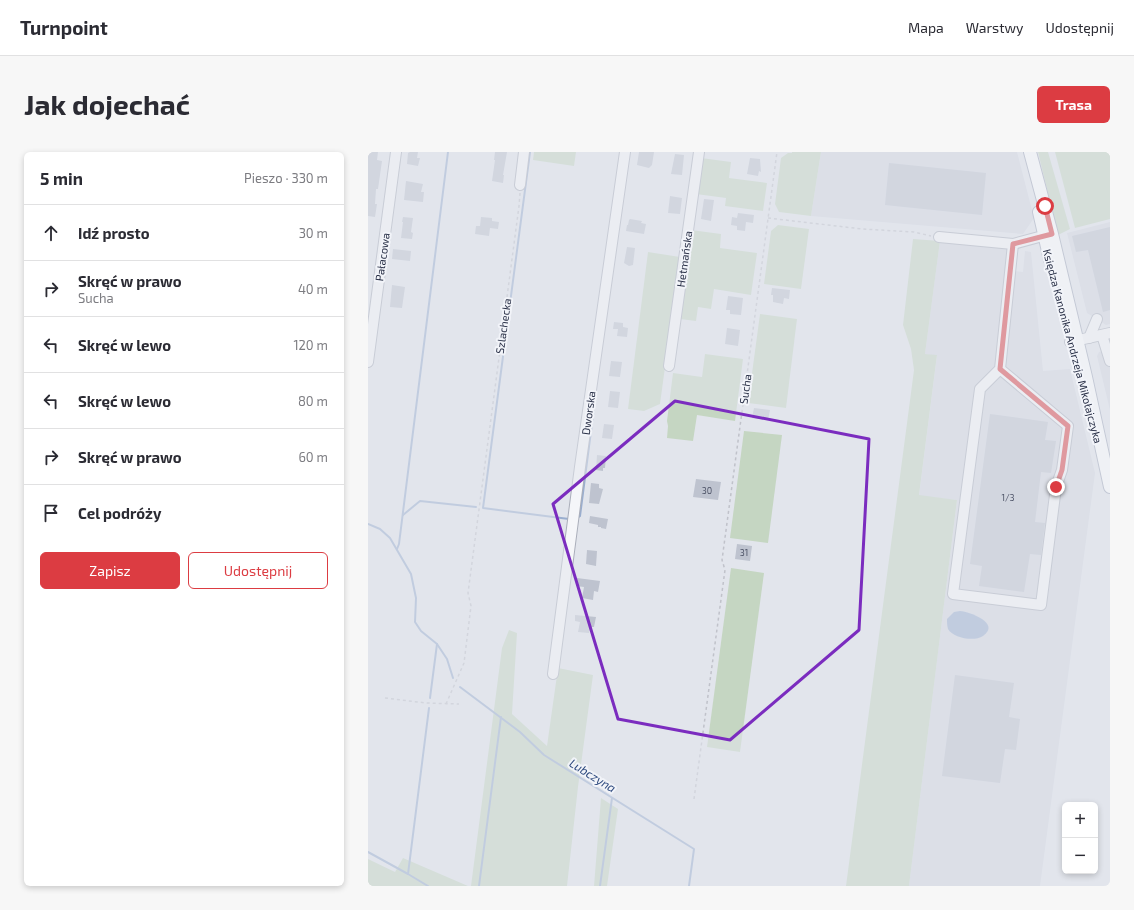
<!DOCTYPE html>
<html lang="pl">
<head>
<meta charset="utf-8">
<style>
  body { margin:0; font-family:"Exo 2",sans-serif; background:#f7f7f7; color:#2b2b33 }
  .controls { position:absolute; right:12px; bottom:12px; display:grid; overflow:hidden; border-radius:6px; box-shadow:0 2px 6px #0003 }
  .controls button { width:36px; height:36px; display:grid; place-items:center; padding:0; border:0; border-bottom:1px solid #e1e1e2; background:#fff; color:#2b2b33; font:20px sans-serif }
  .stop { position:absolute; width:12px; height:12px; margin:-9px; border:3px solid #dc3c42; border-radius:50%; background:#fff }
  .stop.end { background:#dc3c42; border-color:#fff; box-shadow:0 1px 4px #0008 }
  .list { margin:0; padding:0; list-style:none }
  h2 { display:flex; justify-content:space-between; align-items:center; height:52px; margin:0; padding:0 16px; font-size:17px }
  h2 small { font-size:13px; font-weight:400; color:#7c7c81 }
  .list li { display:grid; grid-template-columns:26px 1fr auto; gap:12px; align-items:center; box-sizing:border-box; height:56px; padding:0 16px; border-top:1px solid #e1e1e2 }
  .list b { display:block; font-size:15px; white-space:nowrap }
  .list p { margin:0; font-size:13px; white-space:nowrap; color:#7c7c81 }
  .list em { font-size:13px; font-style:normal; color:#7c7c81 }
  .actions { display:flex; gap:8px; padding:12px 16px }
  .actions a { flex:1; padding:9px 0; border:1px solid #dc3c42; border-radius:6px; text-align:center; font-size:14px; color:#dc3c42 }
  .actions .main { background:#dc3c42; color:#fff }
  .icon { flex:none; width:22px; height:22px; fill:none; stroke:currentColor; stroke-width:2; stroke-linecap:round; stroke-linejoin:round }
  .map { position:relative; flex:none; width:742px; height:734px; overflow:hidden; border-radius:6px }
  header { display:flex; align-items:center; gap:24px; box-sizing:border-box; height:56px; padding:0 20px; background:#fff; border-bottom:1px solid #e1e1e2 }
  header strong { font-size:19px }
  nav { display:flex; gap:22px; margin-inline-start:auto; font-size:14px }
  .intro { display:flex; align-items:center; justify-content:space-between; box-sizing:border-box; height:96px; padding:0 24px }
  h1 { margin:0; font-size:28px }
  .button { padding:10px 18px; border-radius:6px; background:#dc3c42; color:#fff; font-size:14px; font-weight:700 }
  main { display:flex; gap:24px; padding:0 24px }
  aside { flex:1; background:#fff; border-radius:6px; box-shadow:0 2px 6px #0003 }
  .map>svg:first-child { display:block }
  .built { fill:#d4d7e1 }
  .green { fill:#c5d6c2 }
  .water { fill:#9aaecf }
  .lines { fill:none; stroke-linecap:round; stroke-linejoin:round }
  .stream { stroke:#9aaecf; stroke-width:2 }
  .building { fill:#bec3cf }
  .minor-casing { stroke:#aaaeba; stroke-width:12 }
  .major-casing { stroke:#a0a7b9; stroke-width:14 }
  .path { stroke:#c0c2ca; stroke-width:1.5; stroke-dasharray:3 3; stroke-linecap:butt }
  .minor { stroke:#f5f6f9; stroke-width:10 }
  .major { stroke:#fff; stroke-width:12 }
  .route { stroke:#dc3c42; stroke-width:5 }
  .marked { fill:none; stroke:#7b2cbf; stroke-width:3; stroke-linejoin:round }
  .labels { text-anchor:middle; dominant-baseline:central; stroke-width:4; stroke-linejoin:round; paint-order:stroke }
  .number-label { font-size:9px; fill:#4e5468 }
  .street-label { font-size:11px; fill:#282f46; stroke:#f2f4f9 }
  .water-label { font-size:12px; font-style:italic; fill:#2d497e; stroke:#f2f4f9 }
</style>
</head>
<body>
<header>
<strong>Turnpoint</strong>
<nav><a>Mapa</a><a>Warstwy</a><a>Udostępnij</a></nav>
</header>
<div class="intro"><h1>Jak dojechać</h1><a class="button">Trasa</a></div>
<main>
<aside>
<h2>5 min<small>Pieszo · 330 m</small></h2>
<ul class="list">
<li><svg class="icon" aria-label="ahead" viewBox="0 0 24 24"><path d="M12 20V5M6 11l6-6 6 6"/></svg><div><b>Idź prosto</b></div><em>30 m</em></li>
<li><svg class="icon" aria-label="right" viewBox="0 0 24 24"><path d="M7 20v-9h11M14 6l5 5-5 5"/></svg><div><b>Skręć w prawo</b><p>Sucha</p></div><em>40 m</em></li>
<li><svg class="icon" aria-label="left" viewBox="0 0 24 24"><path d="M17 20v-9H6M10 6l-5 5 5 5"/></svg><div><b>Skręć w lewo</b></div><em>120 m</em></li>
<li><svg class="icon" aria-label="left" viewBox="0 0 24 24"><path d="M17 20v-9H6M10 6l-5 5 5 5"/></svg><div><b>Skręć w lewo</b></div><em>80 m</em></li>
<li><svg class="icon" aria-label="right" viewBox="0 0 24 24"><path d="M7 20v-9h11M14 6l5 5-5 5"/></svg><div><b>Skręć w prawo</b></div><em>60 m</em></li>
<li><svg class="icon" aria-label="arrive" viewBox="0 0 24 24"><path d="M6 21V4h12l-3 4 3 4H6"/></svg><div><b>Cel podróży</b></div></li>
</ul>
<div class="actions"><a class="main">Zapisz</a><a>Udostępnij</a></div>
</aside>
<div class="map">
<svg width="742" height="734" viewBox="0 0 742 734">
  <rect width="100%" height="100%" fill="#e2e5ec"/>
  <g class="built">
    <polygon points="453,0 649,0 666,66 655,82 443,64"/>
    <polygon points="742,70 742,172 738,173 719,161 699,81"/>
    <polygon points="572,89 640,97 638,118 655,120 657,99 663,100 675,219 702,217 727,321 672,734 541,734 589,348 551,344 569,204 557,202"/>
    <polygon points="742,197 742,258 729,204 731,200"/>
  </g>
  <g class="green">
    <polygon points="166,0 208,0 206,14 165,8"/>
    <polygon points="424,0 453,0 443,64 411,60 407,52 413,6 420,1 424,1"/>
    <polygon points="670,0 680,0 702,77 690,83"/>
    <polygon points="687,0 742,0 742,67 707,76"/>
    <polygon points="333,6 363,10 361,26 399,31 395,59 357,54 358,46 328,42"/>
    <polygon points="410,73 441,77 433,137 396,132 403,79"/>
    <polygon points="323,78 353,82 352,96 389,101 383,143 346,137 343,157 330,155 328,169 312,167"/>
    <polygon points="545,87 572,89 557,202 569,203 551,343 589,348 541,734 478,734 546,218 543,197 535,173"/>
    <polygon points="280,100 312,105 292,252 276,259 260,257"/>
    <polygon points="392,162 429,167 418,256 380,251"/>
    <polygon points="337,202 375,207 367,269 329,263 325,289 299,286 300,274 299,269 305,221 334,225"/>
    <polygon points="376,279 414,283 400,391 362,386"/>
    <polygon points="363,416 396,421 372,600 339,595"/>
    <polygon points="141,478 149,481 144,562 179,594 190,516 225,523 210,635 199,734 103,734 134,496"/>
    <polygon points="233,646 250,657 239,734 226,734"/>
    <polygon points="35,706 100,734 0,734 0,707 27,720"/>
  </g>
  <path class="water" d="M592 459C602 460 633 471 615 484 606 490 585 486 580 477 579 474 579 470 579 467L586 460Z"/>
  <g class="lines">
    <g class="stream">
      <polyline points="162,0 115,356 201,367"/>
      <polyline points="35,363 52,349 108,355"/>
      <polyline points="208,367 212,364 226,256"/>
      <polyline points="0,372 12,377 22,386 43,422 48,446 47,470 53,479 69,492 79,507 85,526"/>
      <polyline points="29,397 31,392 80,0"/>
      <polyline points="92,535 152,580 176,603 326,697 321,734"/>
      <polyline points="62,546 69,492"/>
      <polyline points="0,700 40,722"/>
      <polyline points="60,734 40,722 61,556"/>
      <polyline points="111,734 133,565"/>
      <polyline points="232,734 244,646"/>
    </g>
  </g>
  <g class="building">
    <polygon points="0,0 10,0 9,8 14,9 10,37 8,37 7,52 9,52 7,65 0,64"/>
    <polygon points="42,0 50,0 49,6 52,6 50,14 39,12 40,1"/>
    <polygon points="127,0 139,0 135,23 136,23 135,31 124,29 127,8 126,8"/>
    <polygon points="271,0 286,0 284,13 281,16 269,13"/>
    <polygon points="307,2 316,3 314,23 303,22"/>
    <polygon points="382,6 392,7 393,20 391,19 390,24 379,22"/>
    <polygon points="521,11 618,21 614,63 517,53"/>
    <polygon points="38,29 55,32 53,40 56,40 55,50 36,48"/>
    <polygon points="302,44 314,46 312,62 300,61"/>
    <polygon points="336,47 346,48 343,69 333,67"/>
    <polygon points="370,61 386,63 385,71 378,70 377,79 369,78 369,74 363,73 364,65 369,66"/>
    <polygon points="35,65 45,66 43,80 45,81 44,87 33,86 35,70 34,70"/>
    <polygon points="113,65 124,66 124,69 131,70 130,77 122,76 121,84 107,82 108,74 112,74"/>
    <polygon points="262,67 274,69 273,71 278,72 276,82 258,79 259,73 260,73 261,68"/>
    <polygon points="742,75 742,158 735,160 720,98 708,100 704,84"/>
    <polygon points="259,95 267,96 265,113 261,114 256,111"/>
    <polygon points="25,97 43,99 42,109 24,107"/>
    <polygon points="24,133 37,135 34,156 22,155"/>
    <polygon points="404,136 422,138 421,147 416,146 415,152 405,150 405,143 403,143"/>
    <polygon points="360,144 375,146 373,163 362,162 362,158 358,158"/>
    <polygon points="246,170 255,171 255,175 260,176 259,185 249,184 250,177 245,177"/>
    <polygon points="359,176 372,178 370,194 357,192"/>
    <polygon points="243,209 254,210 252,225 241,224"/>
    <polygon points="242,239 252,240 250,256 240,255"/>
    <polygon points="386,256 402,258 400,268 384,266"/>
    <polygon points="622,262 680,270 677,288 688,289 683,321 673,320 667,370 677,371 673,403 662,402 656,440 611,434 614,414 602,412"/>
    <polygon points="236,272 246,273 244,287 234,286"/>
    <polygon points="229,303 238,304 237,316 235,316 235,319 228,318"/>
    <polygon points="328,327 353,330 350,348 325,345"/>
    <polygon points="223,331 231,332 231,336 235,337 231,352 221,351"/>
    <polygon points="222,364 240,367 238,377 233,376 233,375 230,375 230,373 221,371"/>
    <polygon points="369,392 384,394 382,409 367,407"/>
    <polygon points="219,398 229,399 228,414 218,412"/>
    <polygon points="209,426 232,429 230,440 226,439 225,448 214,446 216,435 208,434"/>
    <polygon points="207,463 228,465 226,475 222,475 221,481 210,480 212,470 207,469"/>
    <polygon points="587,523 646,531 641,565 652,567 648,598 637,597 632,631 574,624"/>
  </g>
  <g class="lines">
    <g class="minor-casing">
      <g id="minor">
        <polyline points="152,33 156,0"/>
        <polyline points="571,85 645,92 682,82"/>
        <polyline points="734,183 742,209"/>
        <polyline points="721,186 729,167"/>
        <polyline points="702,190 742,181"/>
        <polyline points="0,210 28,0"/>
        <polyline points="301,214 331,0"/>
        <polyline points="632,217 612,237 585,442 673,453 688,335 694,318 700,274 632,217 645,92"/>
        <polyline points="185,522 212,315 257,0"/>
      </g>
    </g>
    <g class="major-casing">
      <g id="major">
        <polyline points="662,0 684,82 718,225 742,335"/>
        <polyline points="671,60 682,108"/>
      </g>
    </g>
    <g class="path">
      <polyline points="400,66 494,77 546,80 563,84"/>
      <polyline points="17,546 58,551 91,552"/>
      <polyline points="78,552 96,511 103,454 100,441 151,54 152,41"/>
      <polyline points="326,647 357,418 354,408 409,0"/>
    </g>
    <use href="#minor" class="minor"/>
    <use href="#major" class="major"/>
  </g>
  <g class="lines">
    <polyline class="route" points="677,54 684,82 645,92 632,217 700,274 694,318 688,335"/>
  </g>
  <path d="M0 0H742V734H0ZM307 249 501 287 491 478 362 588 250 567 185 352Z" fill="#e2e5ec" fill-opacity=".55" fill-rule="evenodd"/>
  <path class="marked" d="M307 249 501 287 491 478 362 588 250 567 185 352Z"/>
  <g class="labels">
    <g class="number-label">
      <text x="339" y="338">30</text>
      <text x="640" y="345">1/3</text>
      <text x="376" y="400">31</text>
    </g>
    <g class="street-label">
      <text transform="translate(14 105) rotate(-82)">Pałacowa</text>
      <text transform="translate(316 107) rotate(-82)">Hetmańska</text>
      <text transform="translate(135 174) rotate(-82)">Szlachecka</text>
      <text transform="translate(705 194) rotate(75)">Księdza Kanonika Andrzeja Mikołajczyka</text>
      <text transform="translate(377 237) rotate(-82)">Sucha</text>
      <text transform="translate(220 261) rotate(-82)">Dworska</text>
    </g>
    <g class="water-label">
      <text transform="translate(225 623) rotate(32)">Lubczyna</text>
    </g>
  </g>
</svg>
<div class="controls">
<button>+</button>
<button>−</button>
</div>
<div class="stop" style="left:677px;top:54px"></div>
<div class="stop end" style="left:688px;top:335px"></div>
</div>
</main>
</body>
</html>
